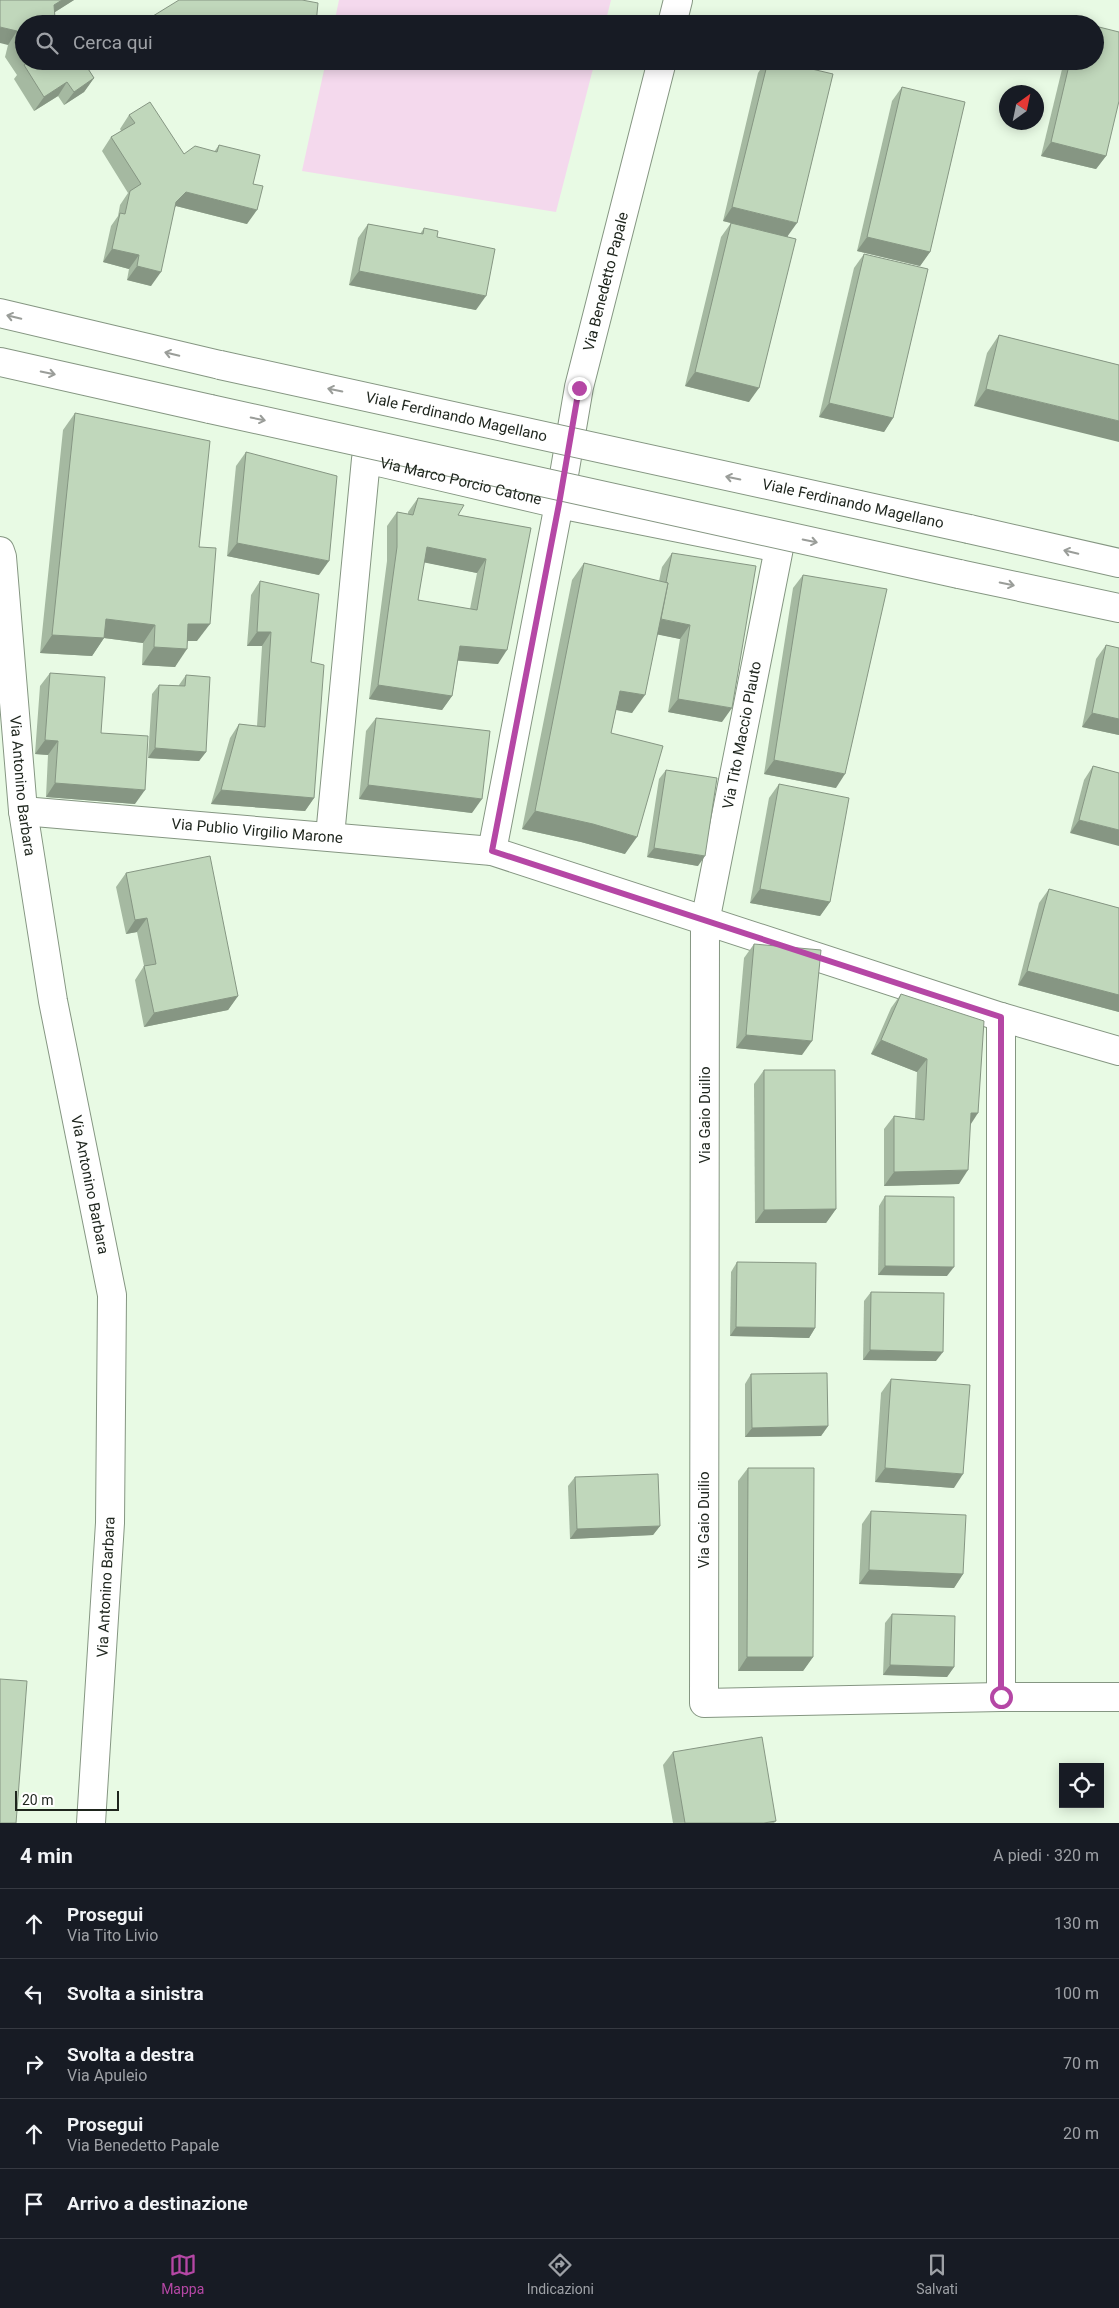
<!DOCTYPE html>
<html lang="it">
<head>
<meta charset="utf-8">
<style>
  body { margin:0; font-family:Roboto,sans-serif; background:#20242c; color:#f1f3f6 }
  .controls { position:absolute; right:15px; bottom:15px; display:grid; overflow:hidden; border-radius:0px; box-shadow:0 2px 12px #0003 }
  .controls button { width:45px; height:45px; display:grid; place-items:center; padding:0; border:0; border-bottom:1px solid #363941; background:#171b24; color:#f1f3f6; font:25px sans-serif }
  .compass { position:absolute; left:999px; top:85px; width:45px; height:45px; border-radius:50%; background:#171b24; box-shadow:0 2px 12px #0003; rotate:33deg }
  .scale { position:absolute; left:15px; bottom:12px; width:104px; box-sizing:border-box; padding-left:5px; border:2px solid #1e251d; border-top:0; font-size:14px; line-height:18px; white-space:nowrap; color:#1e251d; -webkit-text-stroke:4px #fff; paint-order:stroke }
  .stop { position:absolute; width:15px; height:15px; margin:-11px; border:4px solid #b547a5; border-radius:50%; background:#fff }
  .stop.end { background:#b547a5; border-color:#fff; box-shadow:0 1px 5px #0008 }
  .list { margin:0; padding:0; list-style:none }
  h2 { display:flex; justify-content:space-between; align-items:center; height:65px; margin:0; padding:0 20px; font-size:21px }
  h2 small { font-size:16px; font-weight:400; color:#9ea1a6 }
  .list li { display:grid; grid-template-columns:32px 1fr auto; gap:15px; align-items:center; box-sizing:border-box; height:70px; padding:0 20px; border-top:1px solid #363941 }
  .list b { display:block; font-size:19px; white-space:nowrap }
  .list p { margin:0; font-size:16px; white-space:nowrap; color:#9ea1a6 }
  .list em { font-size:16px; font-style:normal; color:#9ea1a6 }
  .icon { flex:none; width:28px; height:28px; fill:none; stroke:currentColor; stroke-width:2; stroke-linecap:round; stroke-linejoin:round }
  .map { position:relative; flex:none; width:1119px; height:1823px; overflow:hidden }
  .search { position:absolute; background:#171b24; box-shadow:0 2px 12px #0003; left:15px; right:15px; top:15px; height:55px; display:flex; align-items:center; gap:12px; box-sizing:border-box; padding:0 18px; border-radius:28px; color:#9ea1a6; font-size:19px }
  .sheet { height:415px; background:#171b24 }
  nav { display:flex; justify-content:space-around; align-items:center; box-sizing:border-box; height:70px; border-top:1px solid #363941; background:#171b24; font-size:14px; color:#9ea1a6 }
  nav a { display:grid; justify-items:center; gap:2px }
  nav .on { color:#b547a5 }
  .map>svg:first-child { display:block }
  .green { fill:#f4d9ed }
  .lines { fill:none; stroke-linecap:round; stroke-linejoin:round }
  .street-casing { stroke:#859682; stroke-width:30 }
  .secondary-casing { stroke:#859682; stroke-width:30 }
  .street { stroke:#fff; stroke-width:28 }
  .secondary { stroke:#fff; stroke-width:28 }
  .secondary-bridge-casing { stroke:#859682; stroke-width:30; stroke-linecap:butt }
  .secondary-bridge { stroke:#fff; stroke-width:28 }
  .wall { fill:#a5b9a1; fill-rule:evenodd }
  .shaded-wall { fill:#869683 }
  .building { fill:#c0d7bb; stroke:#869683; fill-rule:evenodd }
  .oneway { stroke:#9a9d99 }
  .route { stroke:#b547a5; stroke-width:6 }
  .labels { text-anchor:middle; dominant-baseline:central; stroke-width:4; stroke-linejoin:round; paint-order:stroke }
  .street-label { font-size:15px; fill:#1e251d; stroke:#fff }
</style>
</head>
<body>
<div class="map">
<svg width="1119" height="1823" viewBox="0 0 1119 1823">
  <rect width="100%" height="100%" fill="#e8fae4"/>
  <g class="green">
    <polygon points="339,0 611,0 605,24 334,24"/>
    <polygon points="326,61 595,61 556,212 302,171"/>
  </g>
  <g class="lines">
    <g class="street-casing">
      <g id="street">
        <polyline points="672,24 678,0"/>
        <path id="s1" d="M0 551 2 557 23 811 53 1001 112 1295 110 1523 91 1823"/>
        <path id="s2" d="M23 811 492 851 1001 1017 1119 1051"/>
        <path id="s3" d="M330 836 366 459 559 504 779 548 705 922 704 1703 1001 1697H1119"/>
        <path id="s4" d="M492 851 559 504 579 387 662 61"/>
        <polyline points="1001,1697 1001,1017"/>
      </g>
    </g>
    <g class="secondary-casing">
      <g id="secondary">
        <polyline points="0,313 220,365"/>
        <polyline points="0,362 210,409"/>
        <polyline points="969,529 1119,563"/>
        <polyline points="959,574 1119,608"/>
      </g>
    </g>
    <use href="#street" class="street"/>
    <use href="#secondary" class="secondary"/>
    <g class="secondary-bridge-casing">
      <g id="secondary-bridge">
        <path id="s5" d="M220 365 969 529"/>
        <polyline points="210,409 959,574"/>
      </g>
    </g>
    <use href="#secondary-bridge" class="secondary-bridge"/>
  </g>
  <g class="wall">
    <polygon points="0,0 74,0 55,12 24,24 24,61 83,61 94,78 84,92 64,105 58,96 34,111 14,79 17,75 5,57 8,45"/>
    <polygon points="153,16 316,24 147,24"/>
    <polygon points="173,61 192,61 178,70"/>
    <polygon points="766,61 778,61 788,237 749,402 685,386 721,237 731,223 723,221 758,73"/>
    <polygon points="1064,61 1095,61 1106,156 1096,169 1041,156"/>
    <polygon points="902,87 930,252 920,266 857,251 892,101"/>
    <polygon points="129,115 184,154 214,152 219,145 253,184 247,224 176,206 175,207 151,286 127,280 129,269 103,262 111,226 118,216 120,205 128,193 102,151 111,137 121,131 120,129"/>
    <polygon points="368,224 420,234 424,228 437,237 476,310 349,285 358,238"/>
    <polygon points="864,254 893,418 884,432 819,417 854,268"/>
    <polygon points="999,335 1119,365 974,406 987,353"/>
    <polygon points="75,413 199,547 197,641 188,641 175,667 142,665 143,643 104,638 92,656 40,653 63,430"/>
    <polygon points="246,452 319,575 227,556 236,466"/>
    <path d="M418 498 458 515 531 528 498 664 458 660 452 696 442 710 369 699 387 561V526L397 512 408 514V512ZM424 562 477 573 470 609 418 600Z"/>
    <polygon points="672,553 722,722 668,712 680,639 657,634 632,713 616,710 611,733 625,854 581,842 522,829 572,580 584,563 659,581 662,567"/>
    <polygon points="803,575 836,788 764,774 793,588"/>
    <polygon points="260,581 311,662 314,798 305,811 211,804 230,738 239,724 257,726 262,646 247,646 251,595"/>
    <polygon points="1106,645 1119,648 1119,735 1082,727 1096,659"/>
    <polygon points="50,673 101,733 135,804 46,797 48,755 35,754 40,686"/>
    <polygon points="186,675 206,752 199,761 148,758 152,694 159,685 179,686 179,685"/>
    <polygon points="376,718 472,813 359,799 366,731"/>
    <polygon points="1093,766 1119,773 1070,833 1084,780"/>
    <polygon points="666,770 698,866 647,857 659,779"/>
    <polygon points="779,784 830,902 820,916 750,903 769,798"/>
    <polygon points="126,873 238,996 228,1010 144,1027 135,980 144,966 137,932 126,934 116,887"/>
    <polygon points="1049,889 1119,908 1119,1012 1018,985 1039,903"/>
    <polygon points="754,944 802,1055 736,1048 744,958"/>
    <polygon points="901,994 970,1125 959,1184 884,1186 884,1129 894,1116 915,1119 917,1072 871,1054 891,1008"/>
    <polygon points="764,1070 836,1209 826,1223 755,1223 754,1084"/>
    <polygon points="885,1196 947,1276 878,1275 879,1206"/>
    <polygon points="737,1262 815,1328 809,1338 730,1336 731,1272"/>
    <polygon points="871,1292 936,1361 863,1360 864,1301"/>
    <polygon points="751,1374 828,1426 821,1436 745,1437 745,1384"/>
    <polygon points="891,1379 954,1488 875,1482 881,1393"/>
    <polygon points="748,1468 813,1657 803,1671 738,1671 738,1481"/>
    <polygon points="575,1477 660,1526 653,1535 570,1539 568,1486"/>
    <polygon points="871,1511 963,1574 954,1588 859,1584 862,1524"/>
    <polygon points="892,1614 954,1667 947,1677 883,1675 885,1623"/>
    <polygon points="673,1752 776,1821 774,1823 673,1823 663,1765"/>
  </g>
  <g class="shaded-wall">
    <polygon points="62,0 74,0 44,19 54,5"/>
    <polygon points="0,27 17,31 8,45 0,43"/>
    <polygon points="184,61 192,61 178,70"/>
    <polygon points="275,61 291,61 289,65"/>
    <polygon points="94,78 84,92 64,105 74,92"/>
    <polygon points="67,82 58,96 34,111 44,97"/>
    <polygon points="1051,142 1106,156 1096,169 1041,156"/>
    <polygon points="186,192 257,210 247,224 176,206 166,216 176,202"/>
    <polygon points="732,207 797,223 787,237 723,221"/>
    <polygon points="867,237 930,252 920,266 857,251"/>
    <polygon points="112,249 139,255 129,269 103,262"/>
    <polygon points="137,266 161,272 151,286 127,280"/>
    <polygon points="359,271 486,296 476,310 349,285"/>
    <polygon points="695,372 759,388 749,402 685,386"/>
    <polygon points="986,389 1119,421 1119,442 974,406"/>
    <polygon points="829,403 893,418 884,432 819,417"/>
    <polygon points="237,543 329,561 319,575 227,556"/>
    <polygon points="427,547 486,559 477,573 417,561"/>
    <polygon points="106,619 155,625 143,643 104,638 92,656 40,653 52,635"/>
    <polygon points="659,619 690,625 680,639 650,633"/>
    <polygon points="188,624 210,624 197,641 176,641"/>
    <polygon points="257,632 271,632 262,646 247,646"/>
    <polygon points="460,646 507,650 498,664 450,660"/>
    <polygon points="154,647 187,649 175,667 142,665"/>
    <polygon points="378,685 452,696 442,710 369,699"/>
    <polygon points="620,691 645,695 632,713 607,708"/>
    <polygon points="678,699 732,708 722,722 668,712"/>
    <polygon points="1092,713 1119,719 1119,735 1082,727"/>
    <polygon points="45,740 58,741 48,755 35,754"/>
    <polygon points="155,748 206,752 199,761 148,758"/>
    <polygon points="774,760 845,774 836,788 764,774"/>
    <polygon points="55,783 145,790 135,804 46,797"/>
    <polygon points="368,785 482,799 472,813 359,799"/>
    <polygon points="221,790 314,798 305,811 211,804"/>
    <polygon points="535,811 593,824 637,837 625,854 581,842 522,829"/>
    <polygon points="1079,820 1119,830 1119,846 1070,833"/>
    <polygon points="654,848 705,856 698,866 647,857"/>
    <polygon points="760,889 830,902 820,916 750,903"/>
    <polygon points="147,918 137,932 126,934 135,920"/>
    <polygon points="1027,971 1119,995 1119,1012 1018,985"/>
    <polygon points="238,996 228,1010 144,1027 154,1013"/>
    <polygon points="746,1035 812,1041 802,1055 736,1048"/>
    <polygon points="881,1040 927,1059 917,1072 871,1054"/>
    <polygon points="971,1113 978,1113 969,1127"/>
    <polygon points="968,1170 959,1184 884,1186 894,1172"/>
    <polygon points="836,1209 826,1223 755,1223 764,1210"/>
    <polygon points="885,1266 954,1267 947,1276 878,1275"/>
    <polygon points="736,1327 815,1328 809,1338 730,1336"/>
    <polygon points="870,1350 943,1352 936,1361 863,1360"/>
    <polygon points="828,1426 821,1436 745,1437 752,1428"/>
    <polygon points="885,1468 963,1474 954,1488 875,1482"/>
    <polygon points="660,1526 653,1535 570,1539 577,1529"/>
    <polygon points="869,1570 963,1574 954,1588 859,1584"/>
    <polygon points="747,1657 813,1657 803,1671 738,1671"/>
    <polygon points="890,1665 954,1667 947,1677 883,1675"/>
  </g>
  <g class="building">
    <polygon points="0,0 62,0 54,5 55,18 59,24 24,24 24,57 15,43 17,31 0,27"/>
    <polygon points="179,0 302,0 318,3 316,24 157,24 153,16"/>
    <polygon points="1095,26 1119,32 1119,101 1106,156 1051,142 1070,61 1095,61"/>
    <polygon points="26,61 83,61 94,78 74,92 67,82 44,97 24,65 27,63"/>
    <polygon points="768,61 778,61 833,74 797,223 732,207"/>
    <polygon points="902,87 965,102 930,252 867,237"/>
    <polygon points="150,102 184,154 195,146 217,152 219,145 260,155 253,184 263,186 257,210 186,192 176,202 161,272 137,266 139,255 112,249 120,213 125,214 130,191 141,184 111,137 135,123 129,115"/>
    <polygon points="731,223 796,239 759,388 695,372"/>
    <polygon points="368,224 423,234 424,228 438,231 437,237 495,249 486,296 359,271"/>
    <polygon points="864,254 928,269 893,418 829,403"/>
    <polygon points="999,335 1119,365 1119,421 986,389"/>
    <polygon points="75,413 210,441 199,547 216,548 210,624 188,624 187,649 154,647 155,625 106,619 104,638 52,635"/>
    <polygon points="246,452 337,476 329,561 237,543"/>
    <path d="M418 498 464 505 458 515 531 528 507 650 460 646 452 696 378 685 397 547V512L413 515ZM427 547 486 559 477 610 418 600Z"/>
    <polygon points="672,553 756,566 732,708 678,699 690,625 661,619 668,583 666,582"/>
    <polygon points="584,563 668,583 645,695 620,691 611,733 663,746 637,837 593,824 535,811"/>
    <polygon points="803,575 887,589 845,774 774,760"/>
    <polygon points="260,581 319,594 311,662 324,665 314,798 221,790 239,724 265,727 271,632 257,632"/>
    <polygon points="1106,645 1119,648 1119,719 1092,713"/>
    <polygon points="50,673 105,677 101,733 148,736 145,790 55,783 58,741 45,740"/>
    <polygon points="186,675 210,677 206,752 155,748 159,685 185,686"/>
    <polygon points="376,718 490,731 482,799 368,785"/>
    <polygon points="1093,766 1119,773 1119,830 1079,820"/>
    <polygon points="666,770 717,778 705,856 654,848"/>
    <polygon points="779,784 849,798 830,902 760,889"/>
    <polygon points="210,856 238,996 154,1013 144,966 156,964 147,918 135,920 126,873"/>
    <polygon points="1049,889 1119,908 1119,995 1027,971"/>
    <polygon points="754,944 821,950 812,1041 746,1035"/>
    <polygon points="901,994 984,1021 978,1113 971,1113 968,1170 894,1172 894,1116 924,1120 927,1059 881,1040"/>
    <polygon points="764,1070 835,1070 836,1209 764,1210"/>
    <polygon points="885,1196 954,1197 954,1267 885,1266"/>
    <polygon points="737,1262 816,1263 815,1328 736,1327"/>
    <polygon points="871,1292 944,1293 943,1352 870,1350"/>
    <polygon points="827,1373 828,1426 752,1428 751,1374"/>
    <polygon points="891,1379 970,1385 963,1474 885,1468"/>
    <polygon points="748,1468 814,1468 813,1657 747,1657"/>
    <polygon points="658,1474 660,1526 577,1529 575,1477"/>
    <polygon points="871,1511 966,1515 963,1574 869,1570"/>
    <polygon points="892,1614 955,1616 954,1667 890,1665"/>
    <polygon points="0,1679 27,1681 16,1823 0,1823"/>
    <polygon points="762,1737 776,1821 764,1823 685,1823 673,1752"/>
  </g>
  <defs><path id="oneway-shaft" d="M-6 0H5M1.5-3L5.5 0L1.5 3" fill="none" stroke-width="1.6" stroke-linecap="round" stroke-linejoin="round" transform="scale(1.25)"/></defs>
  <g class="oneway">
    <use href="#oneway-shaft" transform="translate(14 317) rotate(-167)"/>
    <use href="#oneway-shaft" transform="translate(172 354) rotate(-167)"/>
    <use href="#oneway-shaft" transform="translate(48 373) rotate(12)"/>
    <use href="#oneway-shaft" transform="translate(335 390) rotate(-168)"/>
    <use href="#oneway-shaft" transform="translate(258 419) rotate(12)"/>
    <use href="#oneway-shaft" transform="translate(733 478) rotate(-168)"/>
    <use href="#oneway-shaft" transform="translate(810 541) rotate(12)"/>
    <use href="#oneway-shaft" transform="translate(1071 552) rotate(-167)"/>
    <use href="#oneway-shaft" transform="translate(1007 584) rotate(12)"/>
  </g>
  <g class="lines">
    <polyline class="route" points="579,388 559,504 492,851 1001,1017 1001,1697"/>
  </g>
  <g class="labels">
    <g class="street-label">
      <text stroke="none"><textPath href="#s4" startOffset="581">Via Benedetto Papale</textPath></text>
      <text stroke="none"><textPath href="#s5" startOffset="242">Viale Ferdinando Magellano</textPath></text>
      <text stroke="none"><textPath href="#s3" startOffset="476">Via Marco Porcio Catone</textPath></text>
      <text stroke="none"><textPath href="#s5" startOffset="648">Viale Ferdinando Magellano</textPath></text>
      <text transform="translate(742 735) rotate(-79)">Via Tito Maccio Plauto</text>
      <text stroke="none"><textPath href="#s1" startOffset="236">Via Antonino Barbara</textPath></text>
      <text stroke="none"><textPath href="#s2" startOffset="235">Via Publio Virgilio Marone</textPath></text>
      <text transform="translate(705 1115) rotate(-90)">Via Gaio Duilio</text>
      <text stroke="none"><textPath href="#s1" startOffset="641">Via Antonino Barbara</textPath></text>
      <text transform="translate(704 1520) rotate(-90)">Via Gaio Duilio</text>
      <text transform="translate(106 1587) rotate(-87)">Via Antonino Barbara</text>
    </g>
  </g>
</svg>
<div class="controls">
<button><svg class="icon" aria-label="locate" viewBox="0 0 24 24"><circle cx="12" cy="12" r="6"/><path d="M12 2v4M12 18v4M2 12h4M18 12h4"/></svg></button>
</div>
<svg class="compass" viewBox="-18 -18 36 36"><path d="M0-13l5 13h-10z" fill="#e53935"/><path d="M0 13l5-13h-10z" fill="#9ea1a6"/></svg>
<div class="scale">20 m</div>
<div class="stop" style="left:1001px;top:1697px"></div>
<div class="stop end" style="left:579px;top:388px"></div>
<div class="search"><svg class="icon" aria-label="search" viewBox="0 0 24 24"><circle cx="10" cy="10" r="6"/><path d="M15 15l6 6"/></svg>Cerca qui</div>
</div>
<section class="sheet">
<h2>4 min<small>A piedi · 320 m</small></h2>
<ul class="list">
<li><svg class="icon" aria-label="ahead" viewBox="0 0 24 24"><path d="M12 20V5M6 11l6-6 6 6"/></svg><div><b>Prosegui</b><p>Via Tito Livio</p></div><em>130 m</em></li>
<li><svg class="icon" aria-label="left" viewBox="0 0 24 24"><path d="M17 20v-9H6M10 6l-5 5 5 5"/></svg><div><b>Svolta a sinistra</b></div><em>100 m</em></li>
<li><svg class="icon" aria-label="right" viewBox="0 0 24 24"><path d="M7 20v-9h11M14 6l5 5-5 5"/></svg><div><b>Svolta a destra</b><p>Via Apuleio</p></div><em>70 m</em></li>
<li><svg class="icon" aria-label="ahead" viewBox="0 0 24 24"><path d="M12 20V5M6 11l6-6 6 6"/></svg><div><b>Prosegui</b><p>Via Benedetto Papale</p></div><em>20 m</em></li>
<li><svg class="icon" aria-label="arrive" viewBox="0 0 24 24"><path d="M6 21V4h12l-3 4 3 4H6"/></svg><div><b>Arrivo a destinazione</b></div></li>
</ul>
</section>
<nav>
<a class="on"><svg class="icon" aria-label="map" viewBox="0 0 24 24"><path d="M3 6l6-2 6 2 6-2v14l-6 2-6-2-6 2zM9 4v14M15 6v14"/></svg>Mappa</a>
<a><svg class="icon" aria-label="directions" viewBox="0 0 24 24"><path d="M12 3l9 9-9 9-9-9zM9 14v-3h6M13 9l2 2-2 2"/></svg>Indicazioni</a>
<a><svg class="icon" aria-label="saved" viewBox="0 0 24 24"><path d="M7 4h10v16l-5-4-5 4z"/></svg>Salvati</a>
</nav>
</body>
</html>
